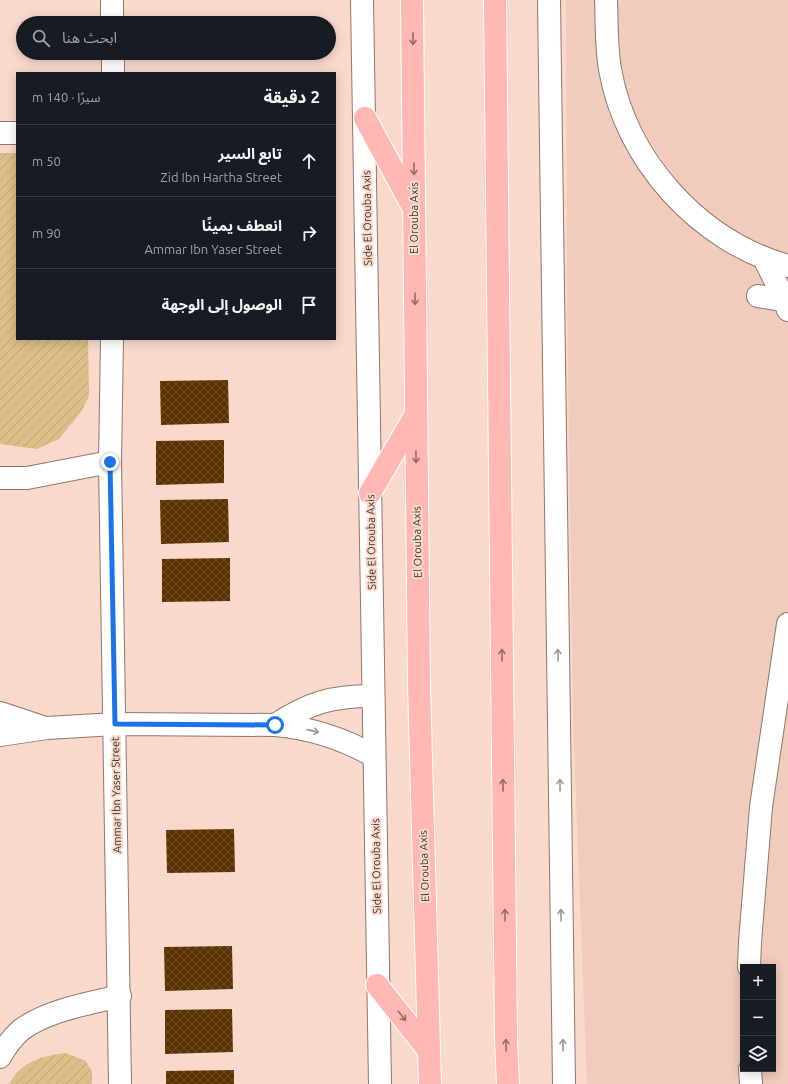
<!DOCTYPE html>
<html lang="ar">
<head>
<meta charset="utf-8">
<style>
  body { margin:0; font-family:Ubuntu,"Noto Sans Arabic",sans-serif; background:#20242c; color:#f1f3f6; direction:rtl }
  .controls { position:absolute; right:12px; bottom:12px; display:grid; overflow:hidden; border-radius:0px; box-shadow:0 2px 10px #0003 }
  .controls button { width:36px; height:36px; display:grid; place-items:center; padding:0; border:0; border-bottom:1px solid #363941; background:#171b24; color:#f1f3f6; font:20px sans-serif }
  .stop { position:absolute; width:12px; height:12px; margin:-9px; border:3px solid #1a73e8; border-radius:50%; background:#fff }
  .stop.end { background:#1a73e8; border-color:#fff; box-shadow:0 1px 4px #0008 }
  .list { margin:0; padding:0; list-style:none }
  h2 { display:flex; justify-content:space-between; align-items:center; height:52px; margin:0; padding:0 16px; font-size:17px }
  h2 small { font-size:13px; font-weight:400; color:#9ea1a6 }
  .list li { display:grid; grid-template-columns:26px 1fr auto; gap:12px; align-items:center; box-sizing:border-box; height:72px; padding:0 16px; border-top:1px solid #363941 }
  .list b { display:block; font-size:15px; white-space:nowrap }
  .list p { margin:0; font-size:13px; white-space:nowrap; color:#9ea1a6 }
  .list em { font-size:13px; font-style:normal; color:#9ea1a6 }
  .icon { flex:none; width:22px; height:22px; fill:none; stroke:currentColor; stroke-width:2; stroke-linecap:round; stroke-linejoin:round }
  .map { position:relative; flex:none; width:788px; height:1084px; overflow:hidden; direction:ltr }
  .search { position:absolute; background:#171b24; box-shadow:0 2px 10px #0003; left:16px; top:16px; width:320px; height:44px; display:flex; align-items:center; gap:10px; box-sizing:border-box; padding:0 14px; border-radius:22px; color:#9ea1a6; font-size:15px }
  .panel { position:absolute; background:#171b24; box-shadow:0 2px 10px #0003; left:16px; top:72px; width:320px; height:268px; border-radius:0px; direction:rtl }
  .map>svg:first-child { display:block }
  .built { fill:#f1cbbb; fill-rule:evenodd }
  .garden { fill:url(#garden-furrows) }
  .building { fill:url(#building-cross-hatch) }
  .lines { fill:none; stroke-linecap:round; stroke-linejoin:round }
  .street-casing { stroke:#92766a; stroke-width:24 }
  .secondary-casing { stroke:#92766a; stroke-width:24 }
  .primary-casing { stroke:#fff; stroke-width:24 }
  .street { stroke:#fff; stroke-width:22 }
  .secondary { stroke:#fff; stroke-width:22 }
  .primary { stroke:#feb7b2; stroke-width:22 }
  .oneway { stroke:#936c67 }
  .oneway2 { stroke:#9d9794 }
  .route { stroke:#1a73e8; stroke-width:5 }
  .labels { text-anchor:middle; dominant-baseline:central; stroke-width:4; stroke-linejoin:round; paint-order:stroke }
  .street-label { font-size:11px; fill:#3b2f2a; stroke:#f9d9cc }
</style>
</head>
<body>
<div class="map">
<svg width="788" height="1084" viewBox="0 0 788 1084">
  <defs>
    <pattern id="garden-furrows" width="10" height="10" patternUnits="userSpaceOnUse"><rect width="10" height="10" fill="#dcbf88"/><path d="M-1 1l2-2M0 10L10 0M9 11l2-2" fill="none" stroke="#bea476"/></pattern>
    <pattern id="building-cross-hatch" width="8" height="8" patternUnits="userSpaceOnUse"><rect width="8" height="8" fill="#5c3300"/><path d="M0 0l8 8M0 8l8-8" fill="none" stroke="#714f26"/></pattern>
  </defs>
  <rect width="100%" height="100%" fill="#f9d9cc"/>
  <path class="built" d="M566 0H788V1084H587L573 717 567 303ZM743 967H773V1069H743Z"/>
  <g class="garden">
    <polygon points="0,153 17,153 17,339 88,339 89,396 81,412 59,439 37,449 0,444"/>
    <path d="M66 1053 86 1061 92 1072V1084H9C22 1061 41 1056 66 1053Z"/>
  </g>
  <g class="building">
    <polygon points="228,380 229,423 161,425 160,381"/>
    <polygon points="224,440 224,483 156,485 156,441"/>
    <polygon points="228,499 229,542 161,544 160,500"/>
    <polygon points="230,558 230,601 162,602 162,559"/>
    <polygon points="234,829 235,872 167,873 166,830"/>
    <polygon points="232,946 233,989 165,991 164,947"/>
    <polygon points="232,1009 233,1052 165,1054 165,1010"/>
    <polygon points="234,1070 234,1084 166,1084 166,1071"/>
  </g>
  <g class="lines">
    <g class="street-casing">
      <g id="street">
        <polyline points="112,0 112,23"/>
        <polyline points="362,0 380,1084"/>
        <path d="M606 0C607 23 606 46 610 69 626 161 699 241 788 266"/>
        <polyline points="113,53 113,73"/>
        <polyline points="0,133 17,133"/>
        <polyline points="764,258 785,301 788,310"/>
        <polyline points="758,296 788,301"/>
        <polyline points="112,339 110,462 120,1084"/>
        <polyline points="0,478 27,478 110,462"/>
        <polyline points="0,713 42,727"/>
        <path d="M275 725C309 703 331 696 372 696"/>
        <path d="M0 735 47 728 115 724 275 725C311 728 342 738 374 756"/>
        <polyline points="749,967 750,942 761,807 788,624"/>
        <path d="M0 1057C5 1048 13 1037 21 1030 48 1010 88 1004 120 996"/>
        <polyline points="750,1069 751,1084"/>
      </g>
    </g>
    <g class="secondary-casing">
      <polyline id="secondary" points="549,0 564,1084"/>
    </g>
    <g class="primary-casing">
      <g id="primary">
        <polyline points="412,0 419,686 430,1084"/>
        <polyline points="495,0 506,1040 508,1084"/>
        <polyline points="365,118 413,207"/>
        <polyline points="370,493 415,416"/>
        <polyline points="377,985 429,1051"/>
      </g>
    </g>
    <use href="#street" class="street"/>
    <use href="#secondary" class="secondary"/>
    <use href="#primary" class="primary"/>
  </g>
  <defs><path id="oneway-shaft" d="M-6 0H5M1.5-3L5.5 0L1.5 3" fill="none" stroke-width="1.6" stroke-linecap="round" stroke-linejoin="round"/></defs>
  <g class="oneway">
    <use href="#oneway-shaft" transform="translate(413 39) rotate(90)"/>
    <use href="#oneway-shaft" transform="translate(414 169) rotate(90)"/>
    <use href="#oneway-shaft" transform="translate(415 299) rotate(90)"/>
    <use href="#oneway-shaft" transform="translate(416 457) rotate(89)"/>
    <use href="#oneway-shaft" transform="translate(502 655) rotate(-91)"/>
    <use href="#oneway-shaft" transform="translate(503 785) rotate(-91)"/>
    <use href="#oneway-shaft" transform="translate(505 915) rotate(-91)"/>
    <use href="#oneway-shaft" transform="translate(402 1016) rotate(52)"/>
    <use href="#oneway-shaft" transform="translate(506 1045) rotate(-92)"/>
  </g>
  <g class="oneway2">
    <use href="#oneway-shaft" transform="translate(558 655) rotate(-91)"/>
    <use href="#oneway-shaft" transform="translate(313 731) rotate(13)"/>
    <use href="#oneway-shaft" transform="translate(560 785) rotate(-91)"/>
    <use href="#oneway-shaft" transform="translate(561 915) rotate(-91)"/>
    <use href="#oneway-shaft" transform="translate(563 1045) rotate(-91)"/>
  </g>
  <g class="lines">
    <polyline class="route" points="110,462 115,724 275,725"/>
  </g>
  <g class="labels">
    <g class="street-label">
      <text transform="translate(367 218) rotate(-91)">Side El Orouba Axis</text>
      <text transform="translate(414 218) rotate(-90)">El Orouba Axis</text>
      <text transform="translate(371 542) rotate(-91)">Side El Orouba Axis</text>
      <text transform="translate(417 542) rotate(-91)">El Orouba Axis</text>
      <text transform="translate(116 795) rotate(-91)">Ammar Ibn Yaser Street</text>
      <text transform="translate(376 866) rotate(-91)">Side El Orouba Axis</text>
      <text transform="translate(424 866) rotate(-92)">El Orouba Axis</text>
    </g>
  </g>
</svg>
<div class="controls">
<button>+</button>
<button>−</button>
<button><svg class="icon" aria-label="layers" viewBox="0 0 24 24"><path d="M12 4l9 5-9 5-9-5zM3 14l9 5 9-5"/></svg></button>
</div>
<div class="stop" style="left:275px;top:725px"></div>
<div class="stop end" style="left:110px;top:462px"></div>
<div class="search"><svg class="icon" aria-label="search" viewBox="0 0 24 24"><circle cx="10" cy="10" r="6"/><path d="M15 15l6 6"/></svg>ابحث هنا</div>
<section class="panel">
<h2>2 دقيقة<small>سيرًا · 140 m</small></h2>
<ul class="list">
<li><svg class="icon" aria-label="ahead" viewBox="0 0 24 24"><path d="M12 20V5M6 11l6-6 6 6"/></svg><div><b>تابع السير</b><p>Zid Ibn Hartha Street</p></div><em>50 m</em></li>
<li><svg class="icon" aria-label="right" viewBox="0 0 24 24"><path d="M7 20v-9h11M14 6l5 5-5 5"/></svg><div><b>انعطف يمينًا</b><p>Ammar Ibn Yaser Street</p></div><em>90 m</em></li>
<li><svg class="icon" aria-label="arrive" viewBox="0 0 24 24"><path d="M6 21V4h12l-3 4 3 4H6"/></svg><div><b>الوصول إلى الوجهة</b></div></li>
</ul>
</section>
</div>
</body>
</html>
